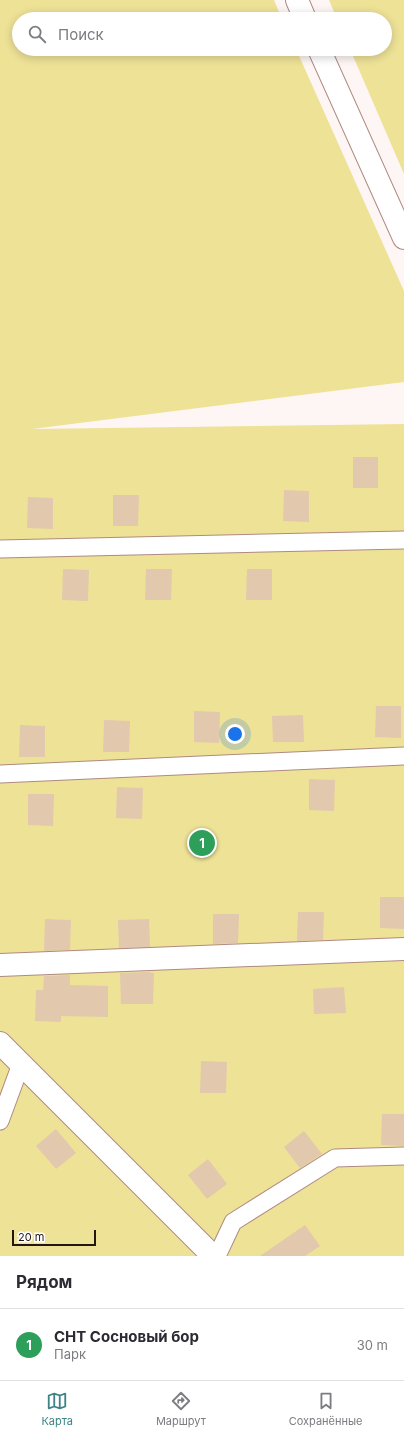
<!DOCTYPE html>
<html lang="ru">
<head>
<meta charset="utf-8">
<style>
  body { margin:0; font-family:Inter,sans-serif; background:#f2f2f3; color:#2b2b33 }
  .scale { position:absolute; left:12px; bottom:10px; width:84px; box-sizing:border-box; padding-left:4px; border:2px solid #241713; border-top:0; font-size:11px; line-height:14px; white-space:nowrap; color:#241713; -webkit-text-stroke:3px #fff; paint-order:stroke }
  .you { position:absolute; left:235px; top:734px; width:14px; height:14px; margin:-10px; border:3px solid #fff; border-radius:50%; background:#1a73e8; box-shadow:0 0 0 6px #1a73e833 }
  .badge { display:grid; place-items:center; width:26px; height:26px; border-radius:50%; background:#3c8486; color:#fff; font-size:13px; font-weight:700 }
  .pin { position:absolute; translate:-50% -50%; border:2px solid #fff; box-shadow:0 1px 4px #0006 }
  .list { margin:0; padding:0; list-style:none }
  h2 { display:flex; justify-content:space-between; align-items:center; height:52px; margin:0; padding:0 16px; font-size:17px }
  h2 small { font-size:13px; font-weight:400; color:#7c7c81 }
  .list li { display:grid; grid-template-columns:26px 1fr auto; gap:12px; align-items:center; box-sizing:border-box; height:72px; padding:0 16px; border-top:1px solid #e1e1e2 }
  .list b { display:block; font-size:15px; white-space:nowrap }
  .list p { margin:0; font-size:13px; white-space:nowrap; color:#7c7c81 }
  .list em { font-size:13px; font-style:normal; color:#7c7c81 }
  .icon { flex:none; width:22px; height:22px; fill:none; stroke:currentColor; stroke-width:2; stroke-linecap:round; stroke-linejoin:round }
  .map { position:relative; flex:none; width:404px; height:1256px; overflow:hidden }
  .search { position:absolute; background:#fff; box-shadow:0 2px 10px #0003; left:12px; right:12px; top:12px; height:44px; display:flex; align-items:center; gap:10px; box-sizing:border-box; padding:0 14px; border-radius:22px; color:#7c7c81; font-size:15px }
  .sheet { height:124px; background:#fff }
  nav { display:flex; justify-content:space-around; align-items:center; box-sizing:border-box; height:56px; border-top:1px solid #e1e1e2; background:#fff; font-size:11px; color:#7c7c81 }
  nav a { display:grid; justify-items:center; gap:2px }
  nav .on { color:#3c8486 }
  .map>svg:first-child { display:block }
  .green { fill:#eee297 }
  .building { fill:#e2c8ad }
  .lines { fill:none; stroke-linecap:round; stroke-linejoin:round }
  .lane-casing { stroke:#af8a81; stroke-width:19 }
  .street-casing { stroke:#af8a81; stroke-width:24 }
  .lane { stroke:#fff; stroke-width:17 }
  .street { stroke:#fff; stroke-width:22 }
</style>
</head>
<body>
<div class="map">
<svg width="404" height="1256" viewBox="0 0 404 1256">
  <rect width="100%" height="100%" fill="#fef6f4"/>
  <g class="green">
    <polygon points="0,0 274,0 282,19 19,19 19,49 296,49 404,291 404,382 32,429 404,424 404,1256 0,1256"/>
    <polygon points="329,0 404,0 404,174 350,49 385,49 385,19 337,19"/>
  </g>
  <g class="building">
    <rect x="353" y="457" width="25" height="31"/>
    <polygon points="284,490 309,491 309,522 283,521"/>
    <polygon points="113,495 139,495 138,526 113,526"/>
    <polygon points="28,497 53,498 53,529 27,528"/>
    <polygon points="63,569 89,570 88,601 62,600"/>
    <polygon points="146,569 172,569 171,600 145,600"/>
    <polygon points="247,569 272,569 272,600 246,600"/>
    <polygon points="376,706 401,706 401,738 375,737"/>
    <polygon points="194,711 220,712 219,743 194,742"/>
    <polygon points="303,715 304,742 273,742 272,716"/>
    <polygon points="104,720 130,721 129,752 103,752"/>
    <polygon points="20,725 45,726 45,757 19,757"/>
    <polygon points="309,779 335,780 334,811 309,810"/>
    <polygon points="117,787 143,788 142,819 116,818"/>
    <polygon points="28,794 54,794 53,826 28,825"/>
    <polygon points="380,897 404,897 404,929 380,928"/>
    <polygon points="298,912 324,912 323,940 297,941"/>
    <polygon points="213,914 239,914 238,943 213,944"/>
    <polygon points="45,919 71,920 70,950 44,951"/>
    <polygon points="149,919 150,947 119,948 118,920"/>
    <polygon points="151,972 151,973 154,973 153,1004 121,1004 120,973"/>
    <polygon points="70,975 70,985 108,986 108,1017 61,1016 61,1022 35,1021 36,990 43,990 44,976"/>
    <polygon points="344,987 346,1013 314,1014 313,989"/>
    <polygon points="201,1061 227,1062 226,1093 200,1093"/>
    <polygon points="382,1114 404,1114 404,1146 381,1145"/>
    <polygon points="56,1129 76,1153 56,1169 36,1146"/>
    <polygon points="304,1131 322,1154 300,1168 284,1147"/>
    <polygon points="208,1159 227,1184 207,1199 188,1175"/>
    <polygon points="305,1225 320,1246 305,1256 260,1256"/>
  </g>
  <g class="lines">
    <g class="lane-casing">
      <g id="lane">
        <polyline points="0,549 404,540"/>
        <polyline points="0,774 404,756"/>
        <polyline points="0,1121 21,1064"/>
        <polyline points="217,1256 233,1222 335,1158 404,1156"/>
      </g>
    </g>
    <g class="street-casing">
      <g id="street">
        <polyline points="297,0 305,19"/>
        <polyline points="319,49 404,238"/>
        <polyline points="0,965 404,949"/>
        <polyline points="0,1043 213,1256"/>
      </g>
    </g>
    <use href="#lane" class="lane"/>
    <use href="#street" class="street"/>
  </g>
</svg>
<div class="scale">20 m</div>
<div class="you"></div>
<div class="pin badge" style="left:202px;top:843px;background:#2e9e5b">1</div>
<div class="search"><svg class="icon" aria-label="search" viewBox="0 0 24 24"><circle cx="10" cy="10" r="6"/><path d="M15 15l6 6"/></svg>Поиск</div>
</div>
<section class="sheet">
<h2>Рядом<small></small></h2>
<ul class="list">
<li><span class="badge" style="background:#2e9e5b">1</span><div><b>СНТ Сосновый бор</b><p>Парк</p></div><em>30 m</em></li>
</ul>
</section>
<nav>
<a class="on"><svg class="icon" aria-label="map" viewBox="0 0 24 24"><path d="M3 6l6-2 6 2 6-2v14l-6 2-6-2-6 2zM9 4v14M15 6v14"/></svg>Карта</a>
<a><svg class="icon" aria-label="directions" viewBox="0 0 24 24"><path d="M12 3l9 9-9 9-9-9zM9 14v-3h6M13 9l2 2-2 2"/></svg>Маршрут</a>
<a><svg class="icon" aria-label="saved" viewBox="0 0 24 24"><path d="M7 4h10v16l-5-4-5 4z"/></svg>Сохранённые</a>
</nav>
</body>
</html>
